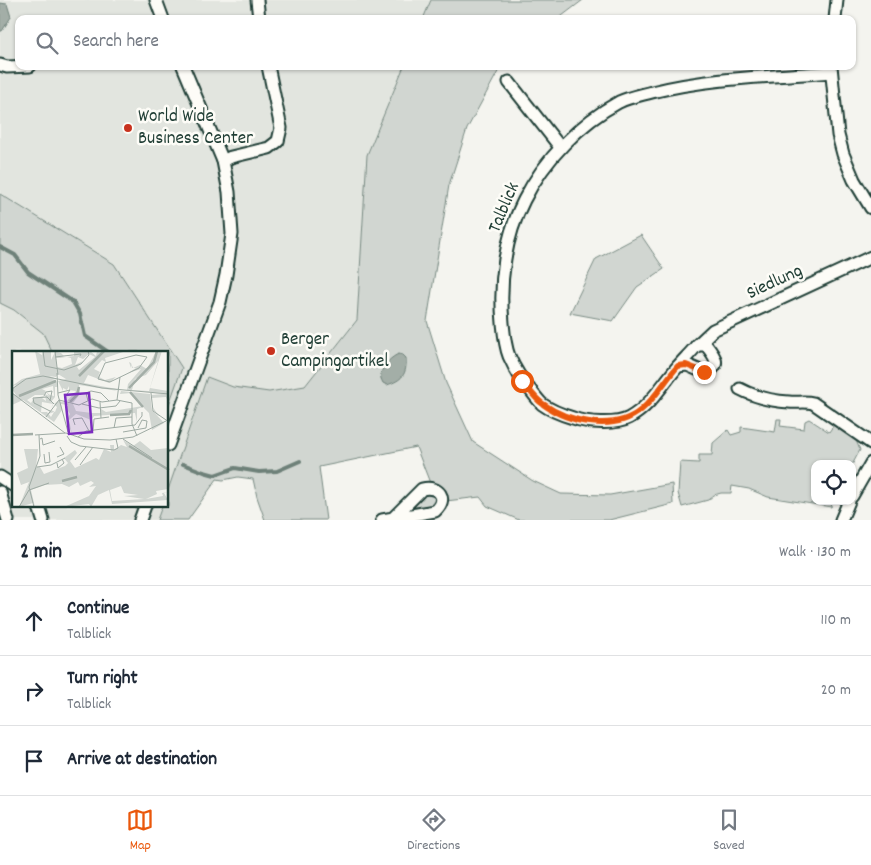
<!DOCTYPE html>
<html lang="en">
<head>
<meta charset="utf-8">
<style>
  body { margin:0; font-family:Dekko,sans-serif; background:#f2f2f3; color:#1f2937 }
  .controls { position:absolute; right:15px; bottom:15px; display:grid; overflow:hidden; border-radius:10px; box-shadow:0 1px 4px #0004 }
  .controls button { width:45px; height:45px; display:grid; place-items:center; padding:0; border:0; border-bottom:1px solid #e0e1e3; background:#fff; color:#1f2937; font:25px sans-serif }
  .stop { position:absolute; width:15px; height:15px; margin:-11px; border:4px solid #ea580c; border-radius:50%; background:#fff }
  .stop.end { background:#ea580c; border-color:#fff; box-shadow:0 1px 5px #0008 }
  .list { margin:0; padding:0; list-style:none }
  h2 { display:flex; justify-content:space-between; align-items:center; height:65px; margin:0; padding:0 20px; font-size:21px }
  h2 small { font-size:16px; font-weight:400; color:#747a83 }
  .list li { display:grid; grid-template-columns:32px 1fr auto; gap:15px; align-items:center; box-sizing:border-box; height:70px; padding:0 20px; border-top:1px solid #e0e1e3 }
  .list b { display:block; font-size:19px; white-space:nowrap }
  .list p { margin:0; font-size:16px; white-space:nowrap; color:#747a83 }
  .list em { font-size:16px; font-style:normal; color:#747a83 }
  .icon { flex:none; width:28px; height:28px; fill:none; stroke:currentColor; stroke-width:2; stroke-linecap:round; stroke-linejoin:round }
  .map { position:relative; flex:none; width:871px; height:520px; overflow:hidden }
  .search { position:absolute; background:#fff; box-shadow:0 1px 4px #0004; left:15px; right:15px; top:15px; height:55px; display:flex; align-items:center; gap:12px; box-sizing:border-box; padding:0 18px; border-radius:10px; color:#747a83; font-size:19px }
  .sheet { height:275px; background:#fff }
  nav { display:flex; justify-content:space-around; align-items:center; box-sizing:border-box; height:70px; border-top:1px solid #e0e1e3; background:#fff; font-size:14px; color:#747a83 }
  nav a { display:grid; justify-items:center; gap:2px }
  nav .on { color:#ea580c }
  .map>svg:first-child { display:block }
  .built { fill:#e2e5df }
  .green { fill:#d1d6d1; stroke:#788a82 }
  .water { fill:#a3aea7; stroke:#6e8179 }
  .lines { fill:none; stroke-linecap:round; stroke-linejoin:round }
  .stream { stroke:#6e8179; stroke-width:4 }
  .street-casing { stroke:#1f3d34; stroke-width:15 }
  .street { stroke:#fdfcf7; stroke-width:11 }
  .route { stroke:#ea580c; stroke-width:6 }
  .poi-dot { fill:#c8321e; stroke:#fdfcf7; stroke-width:2 }
  .labels { text-anchor:middle; dominant-baseline:central; stroke-width:5; stroke-linejoin:round; paint-order:stroke }
  .poi-label { font-size:19px; fill:#1f3d34; stroke:#fdfcf7; text-anchor:start }
  .street-label { font-size:19px; fill:#1f3d34; stroke:#fdfcf7 }
  .inset-river { fill:none; stroke:#a3aea7; stroke-width:2.5 }
  .inset-road { fill:none; stroke:#9faba4; stroke-width:1 }
  .view { fill:#7b2cbf; fill-opacity:0.15; stroke:#7b2cbf; stroke-width:2.5 }
  .inset-edge { fill:none; stroke:#1f3d34; stroke-width:2.5 }
</style>
</head>
<body>
<div class="map">
<svg width="871" height="520" viewBox="0 0 871 520">
  <rect width="100%" height="100%" fill="#f4f4ef"/>
  <filter id="ink" filterUnits="userSpaceOnUse"><feTurbulence type="fractalNoise" baseFrequency=".02" numOctaves="2"/><feDisplacementMap in="SourceGraphic" scale="10" xChannelSelector="R" yChannelSelector="G"/><feConvolveMatrix kernelMatrix="1 2 1 2 8 2 1 2 1" color-interpolation-filters="sRGB"/></filter>
  <g filter="url(#ink)">
    <g class="built">
      <polygon points="0,0 431,0 423,19 19,19 19,66 404,66 367,155 357,320 305,386 269,392 233,387 207,377 168,490 168,407 182,368 114,264 0,194"/>
      <polygon points="0,303 14,310 43,333 52,352 14,352 14,506 162,506 157,520 0,520"/>
    </g>
    <g class="green">
      <polygon points="431,0 583,0 558,19 423,19"/>
      <polygon points="404,66 501,66 467,129 449,185 427,321 446,383 473,442 533,481 561,494 610,495 672,484 673,504 609,520 519,520 487,506 480,497 446,501 430,483 416,447 319,467 326,520 265,520 257,497 253,479 238,477 223,480 217,479 190,517 188,520 157,520 162,506 168,506 168,490 207,377 233,387 269,392 305,386 357,320 367,155"/>
      <polygon points="0,194 114,264 182,368 168,407 168,352 52,352 43,333 14,310 0,303"/>
      <polygon points="641,235 664,269 637,287 613,321 570,313 596,259"/>
      <polygon points="777,419 781,419 780,426 804,429 805,421 809,419 829,432 835,423 855,438 860,450 852,465 852,464 815,464 815,501 833,501 831,507 768,497 749,489 732,486 731,493 721,493 714,495 708,500 682,507 678,493 680,462 699,463 699,455 712,455 713,443 728,430 731,435 741,432 741,427 775,432"/>
      <path d="M427 493 433 494C436 499 434 501 431 505L412 508 424 494Z"/>
    </g>
    <g class="water">
      <polygon points="0,3 7,4 11,17 2,31 0,31"/>
      <path d="M399 354 403 355 406 358C407 375 402 380 387 385L383 383C381 379 380 377 381 374 382 366 392 356 399 354Z"/>
    </g>
    <g class="lines">
      <g class="stream">
        <polyline points="0,247 15,255 28,272 73,302 80,314 85,336 108,352"/>
        <polyline points="183,464 204,472 215,475 235,468 259,472 277,471 300,461"/>
      </g>
      <g class="street-casing">
        <g id="street">
          <polyline points="156,0 163,19"/>
          <polyline points="257,0 259,19"/>
          <polyline points="835,19 837,0"/>
          <polyline points="0,65 7,67 30,66"/>
          <polyline points="831,66 838,135 843,154 854,180 871,208"/>
          <polyline points="509,82 560,147"/>
          <polyline points="223,161 231,157 269,148 278,141 281,128 268,66"/>
          <polyline points="697,345 713,330 871,257"/>
          <path d="M678 366 687 365 703 372C724 367 714 355 706 345H697C690 354 681 362 674 371 660 388 649 407 629 418 616 425 587 423 573 418 563 415 550 410 542 404 538 400 535 396 532 392 522 381 515 370 509 356 505 346 504 334 503 323 499 281 505 237 524 200 544 160 580 123 619 102 629 97 641 95 652 92 711 77 772 77 831 72"/>
          <path d="M740 389C755 397 772 401 789 402 797 403 805 401 813 403L871 443"/>
          <polyline points="168,445 220,302 226,275 232,234 229,192 223,161 183,66"/>
          <polyline points="0,477 14,486"/>
          <polyline points="0,492 8,520"/>
          <polyline points="852,496 871,463"/>
          <polyline points="38,506 40,510 43,520"/>
          <polyline points="140,520 145,506"/>
          <path d="M382 520 435 511C449 499 439 485 422 489L393 518"/>
          <polyline points="841,520 849,501"/>
        </g>
      </g>
      <use href="#street" class="street"/>
    </g>
  </g>
  <g class="lines" filter="url(#ink)">
    <path class="route" d="M522 381C529 389 535 399 543 404 569 423 615 432 641 410 656 398 665 380 678 366L686 365 704 372"/>
  </g>
  <g class="poi-dot">
    <circle cx="128" cy="128" r="5"/>
    <circle cx="271" cy="351" r="5"/>
  </g>
  <g class="labels">
    <g class="poi-label">
      <text x="138" y="117">World Wide<tspan x="138" dy="22">Business Center</tspan></text>
      <text x="281" y="340">Berger<tspan x="281" dy="22">Campingartikel</tspan></text>
    </g>
    <g class="street-label">
      <text transform="translate(505 208) rotate(-67)">Talblick</text>
      <text transform="translate(775 283) rotate(-25)">Siedlung</text>
    </g>
  </g>
  <g transform="translate(12 351)">
    <rect width="156" height="156" fill="#f4f4ef"/>
    <path d="M23 0 30 4 31 0H39V9L43 1 39 0 49 2 52 5 48 6 54 7H44L45 16 50 17 60 13 59 7 55 6 62 5V0H78L84 5 85 0H114L93 7 94 11 90 9 82 18 88 21 86 25 90 20 87 26 93 29 104 26 97 32 76 24 72 32 105 38 107 35 105 39 99 38 106 40 67 34 68 43 61 52 55 50 64 40 57 39V35L55 39 51 37V40L46 30 54 28 46 23 44 26 37 25 45 28H40L44 29 46 36H43V46L39 51 42 52 41 53V54L39 57 41 53 30 51 29 61H35L39 66 42 61 36 63 39 59 43 61 45 56 42 53 46 50 61 53 64 60 80 62H89V58L94 61 131 55 119 42 108 43 109 40 138 43 140 59 152 72 140 79 137 62 131 56 125 58V71L123 62 82 65 79 69 64 63 57 69 60 83 55 69 58 63 54 57 56 54 49 53 50 59 42 71 11 49 0 54V42L4 44 0 38 4 34 0 35 10 28 28 23ZM77 3 83 6 67 19 65 16 69 13 71 10 63 14 66 6 71 8ZM41 35 42 45 38 44 41 41 38 44 34 41 37 45 33 43 34 50 30 47 33 45 22 47 19 52 15 49 23 44H32L34 40 30 38ZM144 0H150L138 37 156 40V51L154 46 140 47V55L147 65 156 70 145 64 142 60 140 53V44L150 43 140 42H152L115 39 116 33 129 18 116 22 124 17H120L119 13V17L117 11 119 12 121 17 128 14 135 18ZM146 10 137 40 120 39 123 28 134 24ZM111 89 121 95 128 90 139 99 156 97V138L144 140 145 143 134 148 151 145 150 142 156 141 152 142 156 149 100 153 97 139 86 144 79 156 77 153 52 156 77 145 84 135 77 136 82 132 79 130 68 135 66 131 57 136 50 133 33 134 19 139 23 156 21 152 7 156 17 131 9 134 5 122 16 117 12 98H26L24 116H28L32 123 53 115 56 112 52 107 63 99 65 102 58 110 63 117 84 107 87 109 92 98 99 101 98 94H102V99L109 94 115 96ZM109 135 112 142 126 144 112 145 132 148 100 150 98 139Z" fill="#d1d6d1" fill-rule="evenodd"/>
    <path class="inset-river" d="M67 25 92 0M117 37 142 11 145 0M118 41 131 56M7 45 44 30M58 51 65 44 67 36M98 64 117 63 119 59M0 84 21 83M117 95 157 119M50 130 65 126"/>
    <path class="inset-road" d="M31 0 33 15 52 19 69 13 77 4 76 0M43 0 46 24M124 4 135 6 127 17 98 31 86 28 93 12ZM43 6 69 3 68 5M45 22 46 44 56 81M0 38 14 28 31 25 90 37 157 43M0 42 53 82M46 42 58 39 53 46 55 44M139 42 141 60 157 71M32 45 34 41 40 40 38 50M47 49 67 54 80 48 90 51 105 49M105 49 120 52V73L125 85M105 49 108 26M76 50 74 42 79 40 89 42 97 50M88 51 89 67M70 53 87 57 104 55 108 50M38 60 22 52 21 47 35 46 42 53M34 66 47 49M63 74 61 68 70 67 77 80M102 77 104 67 120 66M81 80 82 68 97 66M111 81 134 77 135 70 130 69 126 77M23 84 54 82 72 88 98 89 121 86 154 70M55 85 59 91 68 95 102 99 106 97 104 88M66 86 74 80 123 74 130 65V61M28 88 30 87 31 94 43 90M111 88 140 107M32 103 33 112 38 111 37 101M45 106 52 103 48 96M63 109 74 96M45 112 46 117 52 112 50 108M68 114 81 96M25 116 39 114 53 107M7 156 17 139 37 132M22 156 17 136 28 105 27 84"/>
    <path class="view" d="M77 42 80 81 57 83 53 44Z"/>
    <rect width="156" height="156" class="inset-edge"/>
  </g>
</svg>
<div class="controls">
<button><svg class="icon" aria-label="locate" viewBox="0 0 24 24"><circle cx="12" cy="12" r="6"/><path d="M12 2v4M12 18v4M2 12h4M18 12h4"/></svg></button>
</div>
<div class="stop" style="left:522px;top:381px"></div>
<div class="stop end" style="left:704px;top:372px"></div>
<div class="search"><svg class="icon" aria-label="search" viewBox="0 0 24 24"><circle cx="10" cy="10" r="6"/><path d="M15 15l6 6"/></svg>Search here</div>
</div>
<section class="sheet">
<h2>2 min<small>Walk · 130 m</small></h2>
<ul class="list">
<li><svg class="icon" aria-label="ahead" viewBox="0 0 24 24"><path d="M12 20V5M6 11l6-6 6 6"/></svg><div><b>Continue</b><p>Talblick</p></div><em>110 m</em></li>
<li><svg class="icon" aria-label="right" viewBox="0 0 24 24"><path d="M7 20v-9h11M14 6l5 5-5 5"/></svg><div><b>Turn right</b><p>Talblick</p></div><em>20 m</em></li>
<li><svg class="icon" aria-label="arrive" viewBox="0 0 24 24"><path d="M6 21V4h12l-3 4 3 4H6"/></svg><div><b>Arrive at destination</b></div></li>
</ul>
</section>
<nav>
<a class="on"><svg class="icon" aria-label="map" viewBox="0 0 24 24"><path d="M3 6l6-2 6 2 6-2v14l-6 2-6-2-6 2zM9 4v14M15 6v14"/></svg>Map</a>
<a><svg class="icon" aria-label="directions" viewBox="0 0 24 24"><path d="M12 3l9 9-9 9-9-9zM9 14v-3h6M13 9l2 2-2 2"/></svg>Directions</a>
<a><svg class="icon" aria-label="saved" viewBox="0 0 24 24"><path d="M7 4h10v16l-5-4-5 4z"/></svg>Saved</a>
</nav>
</body>
</html>
